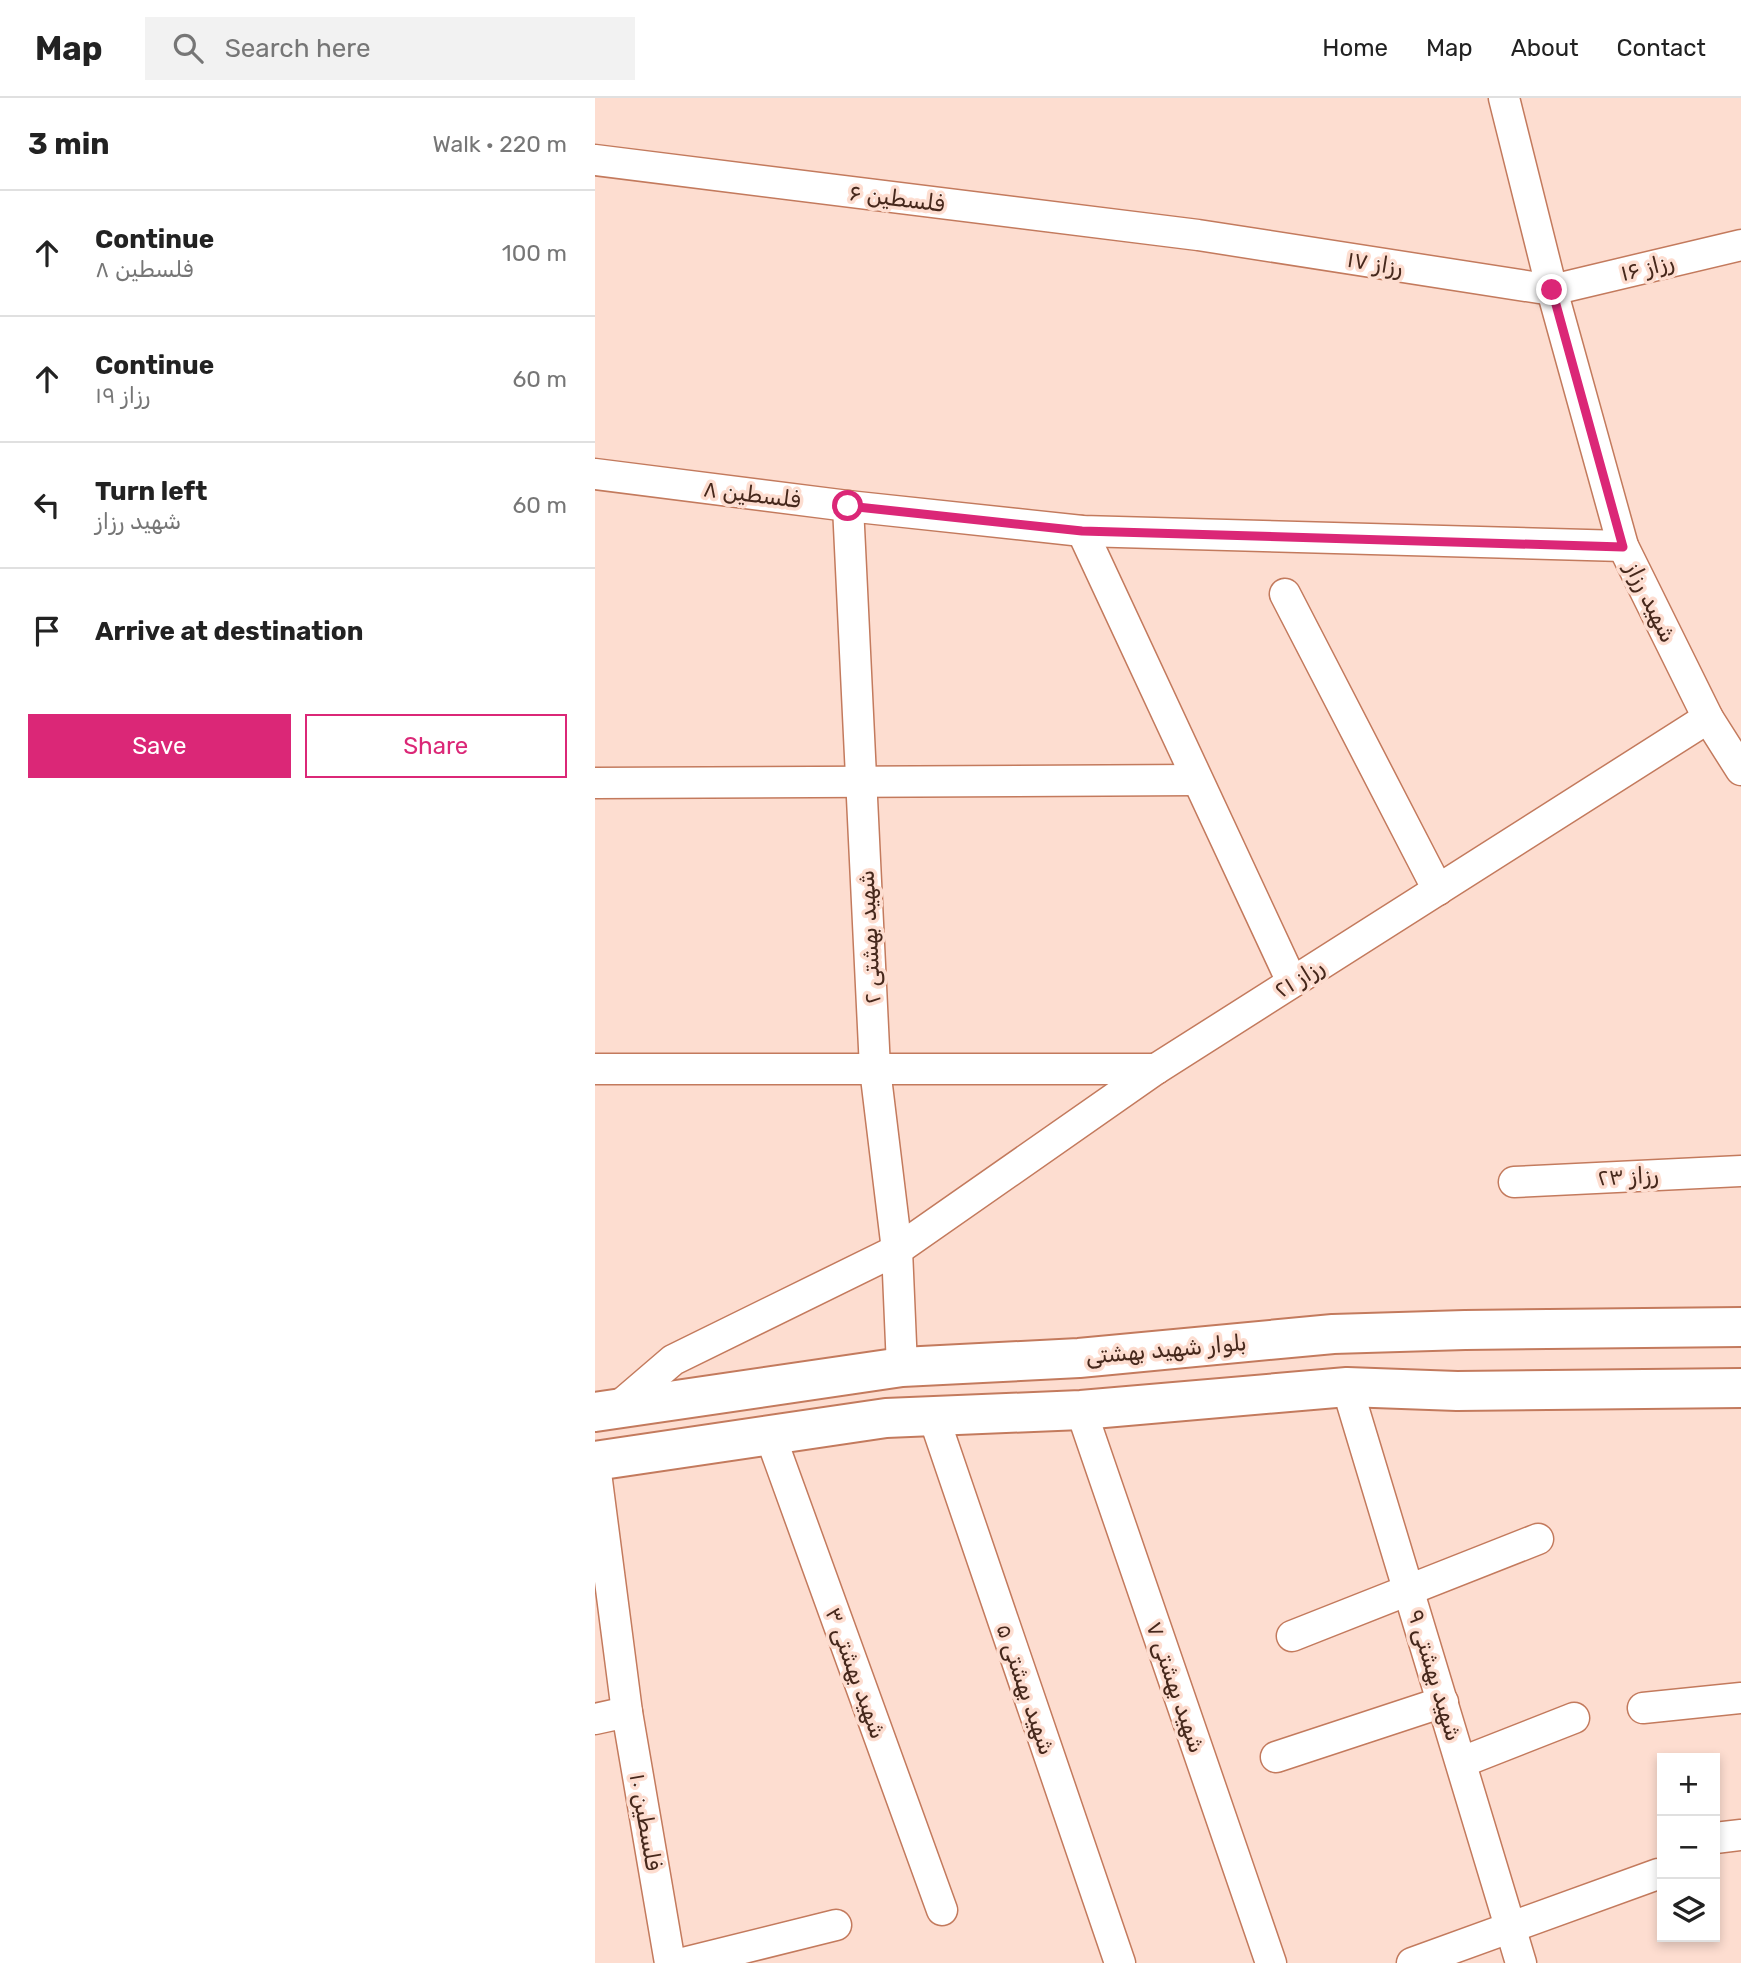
<!DOCTYPE html>
<html lang="en">
<head>
<meta charset="utf-8">
<style>
  body { margin:0; font-family:Rubik,Vazirmatn,sans-serif; background:#f2f2f2; color:#222 }
  .controls { position:absolute; right:21px; bottom:21px; display:grid; overflow:hidden; border-radius:0px; box-shadow:0 4px 10px #0003 }
  .controls button { width:63px; height:63px; display:grid; place-items:center; padding:0; border:0; border-bottom:2px solid #e0e0e0; background:#fff; color:#222; font:35px sans-serif }
  .stop { position:absolute; width:21px; height:21px; margin:-16px; border:5px solid #db2777; border-radius:50%; background:#fff }
  .stop.end { background:#db2777; border-color:#fff; box-shadow:0 2px 7px #0008 }
  .list { margin:0; padding:0; list-style:none }
  h2 { display:flex; justify-content:space-between; align-items:center; height:91px; margin:0; padding:0 28px; font-size:30px }
  h2 small { font-size:23px; font-weight:400; color:#767676 }
  .list li { display:grid; grid-template-columns:46px 1fr auto; gap:21px; align-items:center; box-sizing:border-box; height:126px; padding:0 28px; border-top:2px solid #e0e0e0 }
  .list b { display:block; font-size:26px; white-space:nowrap }
  .list p { margin:0; font-size:23px; white-space:nowrap; color:#767676 }
  .list em { font-size:23px; font-style:normal; color:#767676 }
  .actions { display:flex; gap:14px; padding:21px 28px }
  .actions a { flex:1; padding:16px 0; border:2px solid #db2777; border-radius:0px; text-align:center; font-size:24px; color:#db2777 }
  .actions .main { background:#db2777; color:#fff }
  .icon { flex:none; width:38px; height:38px; fill:none; stroke:currentColor; stroke-width:2; stroke-linecap:round; stroke-linejoin:round }
  .map { position:relative; flex:none; width:1146px; height:1865px; overflow:hidden }
  header { display:flex; align-items:center; gap:42px; box-sizing:border-box; height:98px; padding:0 35px; background:#fff; border-bottom:2px solid #e0e0e0 }
  header strong { font-size:33px }
  nav { display:flex; gap:38px; margin-inline-start:auto; font-size:24px }
  .search { width:490px; height:63px; background:#f2f2f2; display:flex; align-items:center; gap:18px; box-sizing:border-box; padding:0 24px; border-radius:0px; color:#767676; font-size:26px }
  main { display:flex }
  aside { flex:1; background:#fff }
  .map>svg:first-child { display:block }
  .lines { fill:none; stroke-linecap:round; stroke-linejoin:round }
  .street-casing { stroke:#c37a5d; stroke-width:33 }
  .secondary-casing { stroke:#c37a5d; stroke-width:42 }
  .street { stroke:#fff; stroke-width:30 }
  .secondary { stroke:#fff; stroke-width:38 }
  .route { stroke:#db2777; stroke-width:9 }
  .labels { text-anchor:middle; dominant-baseline:central; stroke-width:7; stroke-linejoin:round; paint-order:stroke }
  .street-label { font-size:23px; fill:#46281c; stroke:#fdddd0 }
</style>
</head>
<body>
<header>
<strong>Map</strong>
<div class="search"><svg class="icon" aria-label="search" viewBox="0 0 24 24"><circle cx="10" cy="10" r="6"/><path d="M15 15l6 6"/></svg>Search here</div>
<nav><a>Home</a><a>Map</a><a>About</a><a>Contact</a></nav>
</header>
<main>
<aside>
<h2>3 min<small>Walk · 220 m</small></h2>
<ul class="list">
<li><svg class="icon" aria-label="ahead" viewBox="0 0 24 24"><path d="M12 20V5M6 11l6-6 6 6"/></svg><div><b>Continue</b><p>فلسطین ۸</p></div><em>100 m</em></li>
<li><svg class="icon" aria-label="ahead" viewBox="0 0 24 24"><path d="M12 20V5M6 11l6-6 6 6"/></svg><div><b>Continue</b><p>رزاز ۱۹</p></div><em>60 m</em></li>
<li><svg class="icon" aria-label="left" viewBox="0 0 24 24"><path d="M17 20v-9H6M10 6l-5 5 5 5"/></svg><div><b>Turn left</b><p>شهید رزاز</p></div><em>60 m</em></li>
<li><svg class="icon" aria-label="arrive" viewBox="0 0 24 24"><path d="M6 21V4h12l-3 4 3 4H6"/></svg><div><b>Arrive at destination</b></div></li>
</ul>
<div class="actions"><a class="main">Save</a><a>Share</a></div>
</aside>
<div class="map">
<svg width="1146" height="1865" viewBox="0 0 1146 1865">
  <rect width="100%" height="100%" fill="#fdddd0"/>
  <g class="lines">
    <g class="street-casing">
      <g id="street">
        <polyline points="909,0 957,192 1028,448 1113,620 1146,672"/>
        <polyline points="0,62 603,137 957,192 1146,147"/>
        <polyline points="0,376 253,408 487,433 1028,448"/>
        <polyline points="253,408 280,971 302,1152 307,1269"/>
        <polyline points="487,433 697,884"/>
        <polyline points="690,496 843,792"/>
        <polyline points="0,685 601,682"/>
        <polyline points="0,971 561,971"/>
        <polyline points="919,1084 1146,1073"/>
        <polyline points="752,1289 926,1865"/>
        <polyline points="22,1310 78,1262 302,1152 561,971 1113,620"/>
        <polyline points="486,1312 676,1865"/>
        <polyline points="338,1317 525,1865"/>
        <polyline points="175,1337 347,1812"/>
        <polyline points="0,1367 32,1614"/>
        <polyline points="697,1538 943,1441"/>
        <polyline points="1048,1610 1146,1600"/>
        <polyline points="0,1621 32,1614 75,1865"/>
        <polyline points="681,1659 848,1604"/>
        <polyline points="867,1664 979,1620"/>
        <polyline points="1120,1740 1146,1737"/>
        <polyline points="88,1865 241,1827"/>
        <polyline points="817,1865 1063,1776"/>
      </g>
    </g>
    <g class="secondary-casing">
      <g id="secondary">
        <polyline points="0,1314 307,1269 484,1260 738,1236 870,1232 1146,1229"/>
        <polyline points="0,1363 291,1320 486,1312 752,1289 862,1293 1146,1290"/>
      </g>
    </g>
    <use href="#street" class="street"/>
    <use href="#secondary" class="secondary"/>
  </g>
  <g class="lines">
    <polyline class="route" points="253,408 487,433 1028,449 957,192"/>
  </g>
  <g class="labels">
    <g class="street-label">
      <text transform="translate(302 100) rotate(7)">فلسطین ۶</text>
      <text transform="translate(780 165) rotate(9)">رزاز ۱۷</text>
      <text transform="translate(1052 169) rotate(-14)">رزاز ۱۶</text>
      <text transform="translate(157 396) rotate(7)">فلسطین ۸</text>
      <text transform="translate(1056 504) rotate(64)">شهید رزاز</text>
      <text transform="translate(274 839) rotate(-93)">شهید بهشتی ۲</text>
      <text transform="translate(704 880) rotate(-32)">رزاز ۲۱</text>
      <text transform="translate(1033 1078) rotate(-3)">رزاز ۲۳</text>
      <text transform="translate(571 1251) rotate(-5)">بلوار شهید بهشتی</text>
      <text transform="translate(261 1575) rotate(70)">شهید بهشتی ۳</text>
      <text transform="translate(840 1577) rotate(73)">شهید بهشتی ۹</text>
      <text transform="translate(581 1589) rotate(71)">شهید بهشتی ۷</text>
      <text transform="translate(431 1591) rotate(71)">شهید بهشتی ۵</text>
      <text transform="translate(51 1724) rotate(80)">فلسطین ۱۰</text>
    </g>
  </g>
</svg>
<div class="controls">
<button>+</button>
<button>−</button>
<button><svg class="icon" aria-label="layers" viewBox="0 0 24 24"><path d="M12 4l9 5-9 5-9-5zM3 14l9 5 9-5"/></svg></button>
</div>
<div class="stop" style="left:253px;top:408px"></div>
<div class="stop end" style="left:957px;top:192px"></div>
</div>
</main>
</body>
</html>
